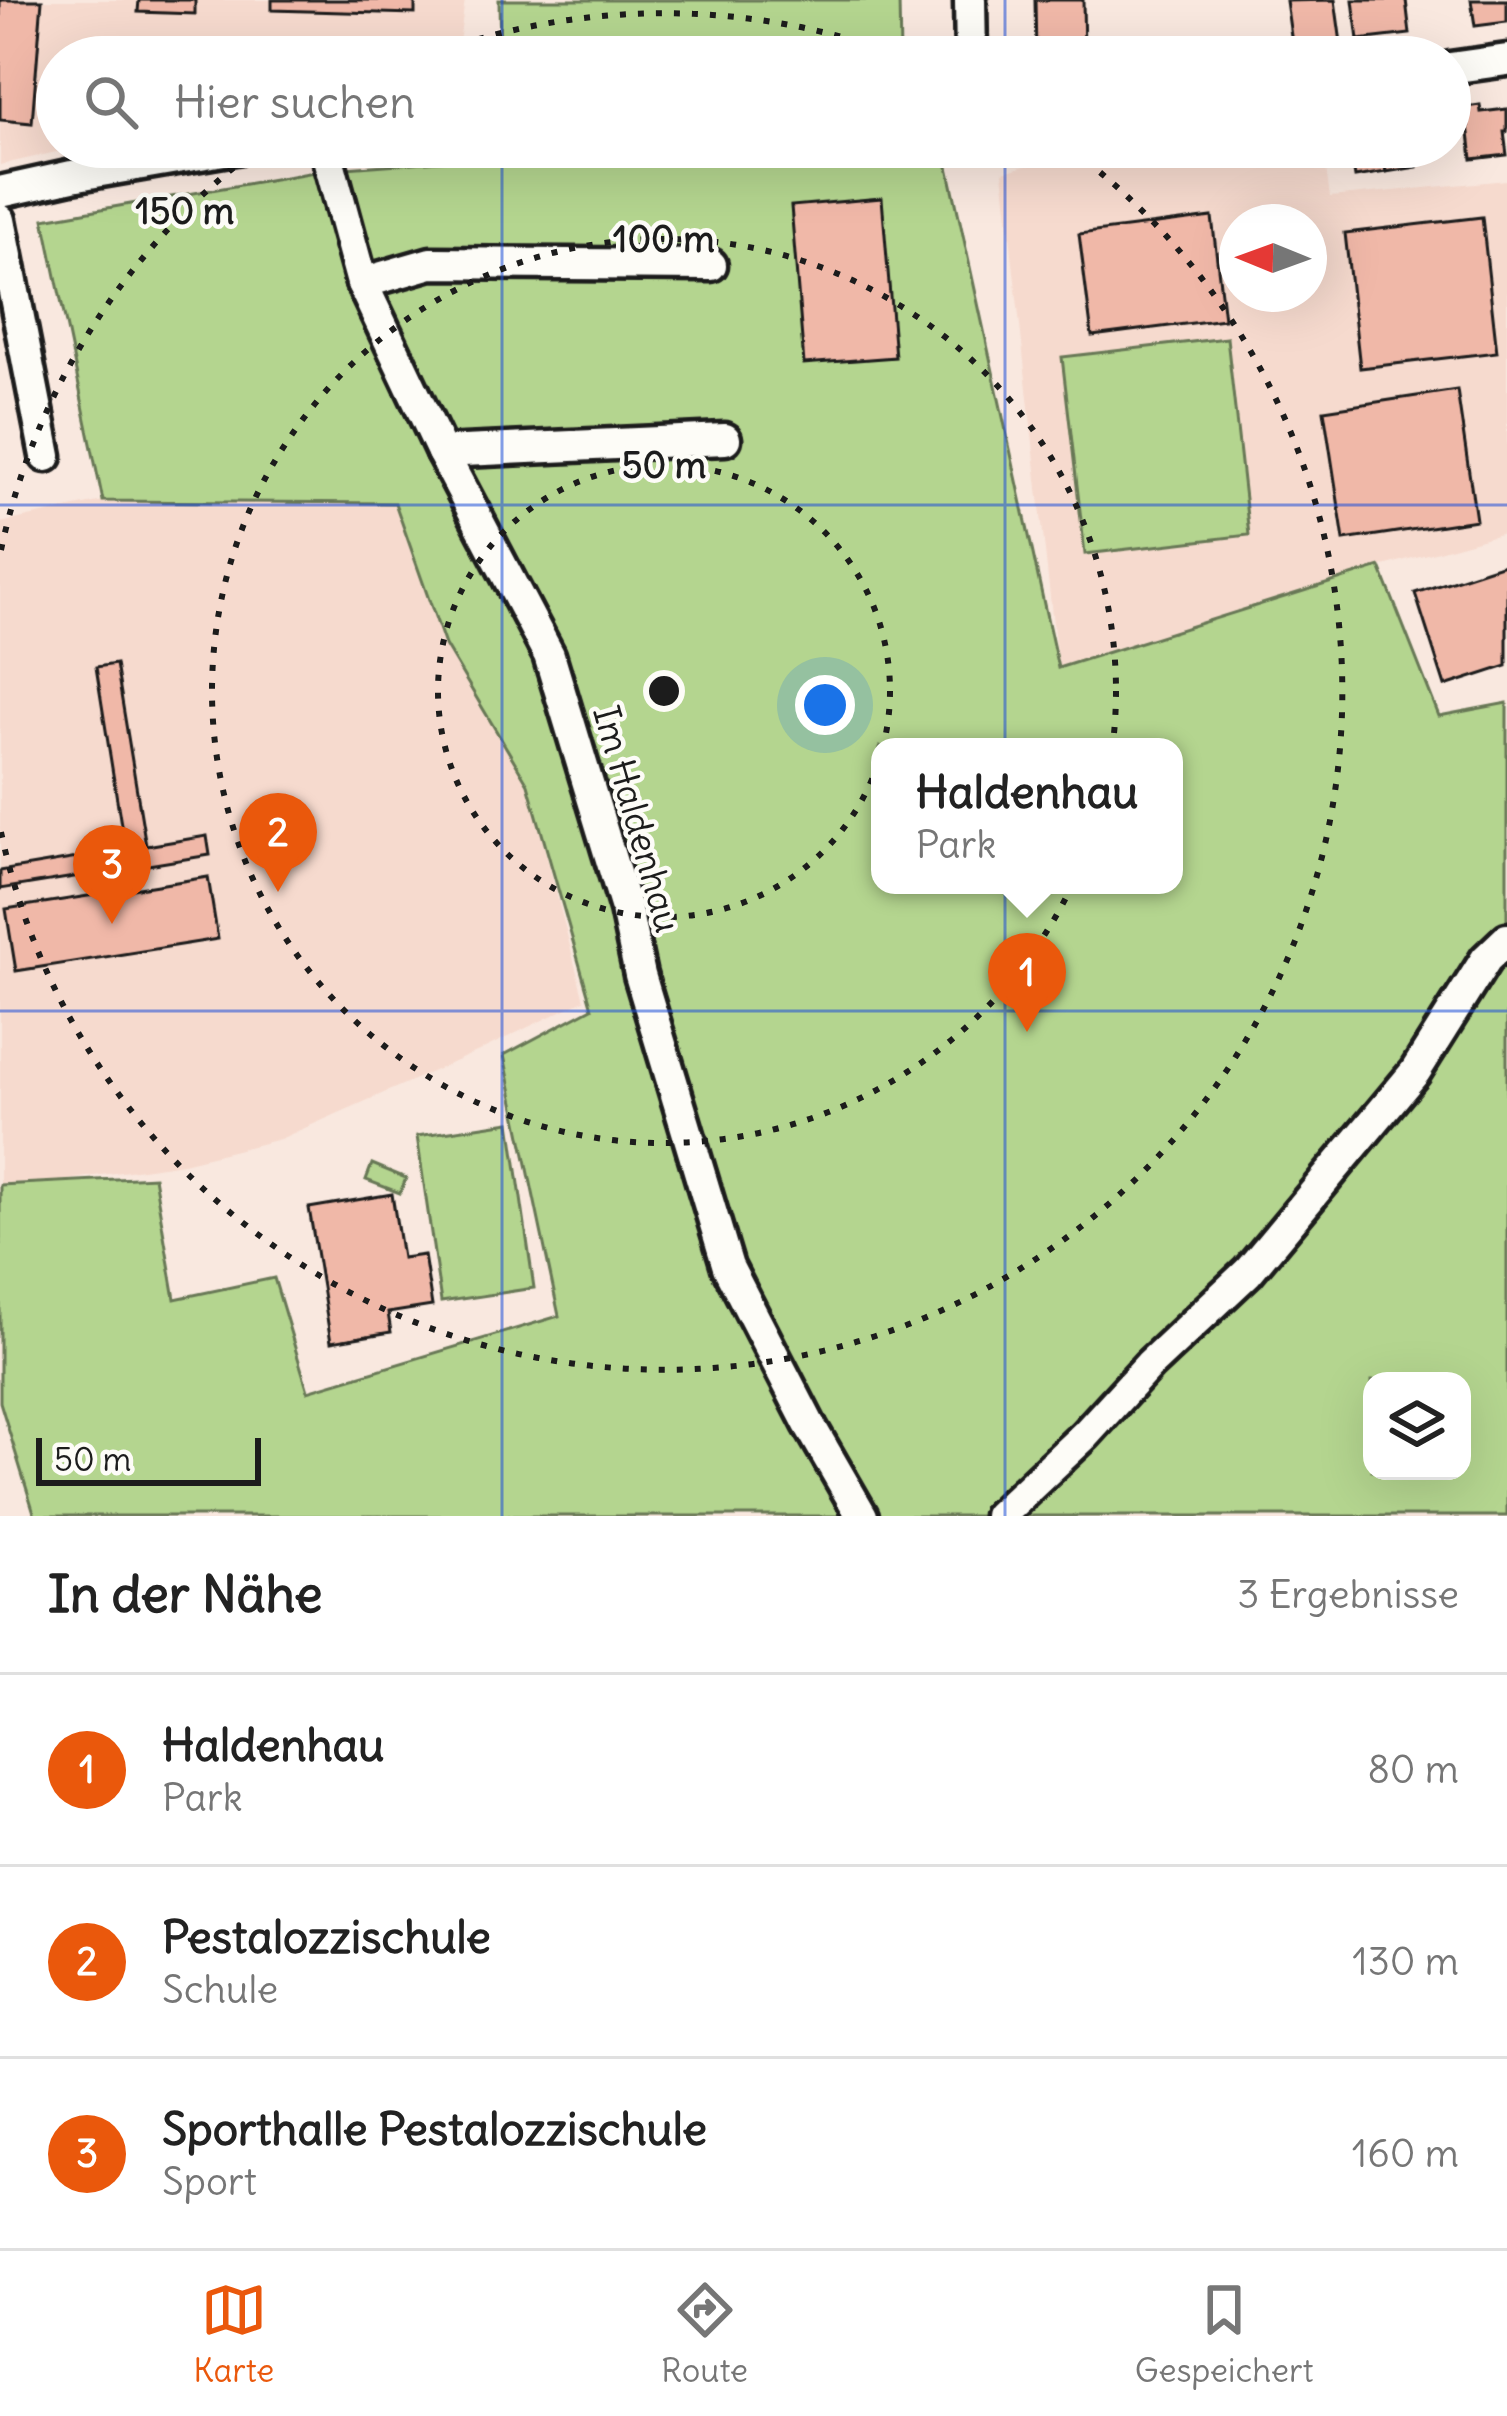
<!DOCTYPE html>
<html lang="de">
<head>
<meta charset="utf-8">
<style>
  body { margin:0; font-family:Delius,sans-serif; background:#f6f6f6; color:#222 }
  .controls { position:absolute; right:36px; bottom:36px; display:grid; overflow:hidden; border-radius:24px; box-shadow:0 12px 48px #0002 }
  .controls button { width:108px; height:108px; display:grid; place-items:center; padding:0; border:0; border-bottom:3px solid #e0e0e0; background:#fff; color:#222; font:60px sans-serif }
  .compass { position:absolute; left:1219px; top:204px; width:108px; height:108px; border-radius:50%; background:#fff; box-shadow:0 12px 48px #0002; rotate:271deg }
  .scale { position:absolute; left:36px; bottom:30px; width:225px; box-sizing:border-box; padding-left:12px; border:6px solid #1c1c1c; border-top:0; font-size:33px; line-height:42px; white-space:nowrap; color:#1c1c1c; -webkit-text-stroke:9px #fdfcf7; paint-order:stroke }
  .you { position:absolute; left:825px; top:705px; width:42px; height:42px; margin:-30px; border:9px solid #fff; border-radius:50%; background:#1a73e8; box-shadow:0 0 0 18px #1a73e833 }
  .badge { display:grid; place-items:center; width:78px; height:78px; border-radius:50%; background:#ea580c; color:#fff; font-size:39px; font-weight:700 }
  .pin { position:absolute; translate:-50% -99px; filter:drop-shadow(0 3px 6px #0008) }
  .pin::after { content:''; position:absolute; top:63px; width:42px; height:36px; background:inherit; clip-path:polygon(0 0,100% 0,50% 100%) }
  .popup { position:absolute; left:871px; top:738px; width:312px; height:156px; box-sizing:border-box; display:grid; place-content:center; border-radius:24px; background:#fff; filter:drop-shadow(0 3px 9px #0005); font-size:39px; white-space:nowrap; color:#767676 }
  .popup b { font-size:45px; color:#222 }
  .popup::after { content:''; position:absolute; left:50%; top:100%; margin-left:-24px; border:24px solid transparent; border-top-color:#fff }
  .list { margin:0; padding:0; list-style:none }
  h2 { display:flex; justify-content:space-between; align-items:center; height:156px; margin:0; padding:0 48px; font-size:51px }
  h2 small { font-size:39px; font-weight:400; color:#767676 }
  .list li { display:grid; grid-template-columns:78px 1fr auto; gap:36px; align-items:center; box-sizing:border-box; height:192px; padding:0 48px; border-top:3px solid #e0e0e0 }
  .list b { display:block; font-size:45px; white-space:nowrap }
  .list p { margin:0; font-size:39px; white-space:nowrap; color:#767676 }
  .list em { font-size:39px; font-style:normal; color:#767676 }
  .icon { flex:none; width:66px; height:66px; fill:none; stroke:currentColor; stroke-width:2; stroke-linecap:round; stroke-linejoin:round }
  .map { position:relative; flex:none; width:1507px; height:1516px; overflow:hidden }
  .search { position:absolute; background:#fff; box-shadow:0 12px 48px #0002; left:36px; right:36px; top:36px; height:132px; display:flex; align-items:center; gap:30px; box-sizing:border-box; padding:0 42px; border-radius:66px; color:#767676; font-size:45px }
  .sheet { height:732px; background:#fff }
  nav { display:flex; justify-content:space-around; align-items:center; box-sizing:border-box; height:168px; border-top:3px solid #e0e0e0; background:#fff; font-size:33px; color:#767676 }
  nav a { display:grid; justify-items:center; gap:6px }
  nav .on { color:#ea580c }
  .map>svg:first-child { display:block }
  .built { fill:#f6dace; fill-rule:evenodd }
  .green { fill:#b4d58f; stroke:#687856; stroke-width:3; fill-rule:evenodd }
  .building { fill:#f0b8a8; stroke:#1c1c1c; stroke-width:3 }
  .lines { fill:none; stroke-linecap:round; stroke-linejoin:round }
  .minor-casing { stroke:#1c1c1c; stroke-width:39 }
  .minor { stroke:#fdfcf7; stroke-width:30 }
  .grid { fill:none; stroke:#1d4ed8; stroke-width:3; stroke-opacity:0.55 }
  .ring { fill:none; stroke:#1c1c1c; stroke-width:6; stroke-dasharray:6 12 }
  .labels { text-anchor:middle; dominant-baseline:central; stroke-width:9; stroke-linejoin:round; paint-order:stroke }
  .street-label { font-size:36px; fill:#1c1c1c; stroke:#fdfcf7 }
  .centre { fill:#1c1c1c; stroke:#fdfcf7; stroke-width:6 }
  .ring-label { font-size:36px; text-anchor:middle; font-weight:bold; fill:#1c1c1c; stroke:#fdfcf7; stroke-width:9; stroke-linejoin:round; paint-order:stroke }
</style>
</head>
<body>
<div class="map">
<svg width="1507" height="1516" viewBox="0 0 1507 1516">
  <rect width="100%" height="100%" fill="#f9e8df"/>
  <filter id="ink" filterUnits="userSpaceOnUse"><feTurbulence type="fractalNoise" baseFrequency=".00833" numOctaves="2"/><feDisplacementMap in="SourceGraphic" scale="24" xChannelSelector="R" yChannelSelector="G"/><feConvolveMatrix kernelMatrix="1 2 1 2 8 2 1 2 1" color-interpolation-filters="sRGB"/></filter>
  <g filter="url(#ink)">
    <g class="built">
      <polygon points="0,0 465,0 457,57 57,57 57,147 78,147 0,165"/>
      <path d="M1096 147H1323L1330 197 1507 180V532L1380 567 1058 669 1003 172ZM1237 222H1309V294H1237Z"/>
      <polygon points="103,501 395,502 445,645 528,784 584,1000 481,1050 280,1139 183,1163 60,1181 0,1185 0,523"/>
    </g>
    <g class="green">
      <polygon points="499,0 899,0 900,57 500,57"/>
      <path d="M493 157 947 162 1058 668 1380 567 1439 716 1507 703V1516H35L0 1402V1185L154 1177 175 1299 274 1278 308 1391 559 1316 504 1055 592 1008 528 784 445 645 395 503 103 501 44 219 332 169ZM880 747H1174V885H880ZM1372 1381H1462V1471H1372Z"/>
      <polygon points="1227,338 1249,535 1085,554 1062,357"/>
      <polygon points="510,1122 534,1288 441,1302 417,1136"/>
      <polygon points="372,1164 406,1178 400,1193 366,1180"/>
    </g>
    <g class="building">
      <polygon points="0,0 42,0 32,123 0,120"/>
      <polygon points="139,0 195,0 195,14 138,12"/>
      <polygon points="272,0 415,0 415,14 272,10"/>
      <polygon points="1035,0 1083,0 1084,57 1036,57"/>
      <polygon points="1335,0 1341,43 1293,50 1286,1"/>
      <polygon points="1353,0 1406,0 1410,34 1358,40"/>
      <polygon points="1471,0 1507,0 1507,22 1475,26"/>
      <polygon points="1480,105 1481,112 1507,109 1507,132 1504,132 1507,155 1472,159 1466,107"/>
      <polygon points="1350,147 1383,147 1386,172 1355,177"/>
      <polygon points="1383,147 1415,147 1417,167 1386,172"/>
      <polygon points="882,198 895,357 804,364 791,206"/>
      <polygon points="1212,217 1224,319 1092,336 1079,234"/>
      <polygon points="1482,217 1497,352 1360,368 1345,233"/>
      <polygon points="1457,390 1476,520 1344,540 1324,410"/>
      <polygon points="1507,563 1507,666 1445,686 1415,593"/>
      <polygon points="116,664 146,846 207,836 210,855 0,889 0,871 125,850 96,667"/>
      <polygon points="208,877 218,939 16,971 6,909"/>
      <polygon points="392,1194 402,1258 424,1255 432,1306 388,1313 391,1332 331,1342 309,1208"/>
    </g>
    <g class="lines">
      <g class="minor-casing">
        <g id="minor">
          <polyline points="970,0 971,57"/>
          <polyline points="1450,68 1507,60"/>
          <polyline points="325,147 362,283 442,452 549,655 626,909 640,975 728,1267 809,1424 862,1516"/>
          <polyline points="0,192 72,176 241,147"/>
          <polyline points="0,220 46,456"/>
          <polyline points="362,283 431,263 711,265"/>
          <polyline points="442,452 725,439"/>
          <polyline points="999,1516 1085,1435 1149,1365 1248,1272 1415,1072 1486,959 1507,939"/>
        </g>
      </g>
      <use href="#minor" class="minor"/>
    </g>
  </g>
  <path class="grid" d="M502 0V57M1005 0V57M502 147V1516M1005 147V1516M0 505H1507M0 1011H1507"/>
  <g class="ring">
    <circle cx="664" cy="691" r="226"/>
    <circle cx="664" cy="691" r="452"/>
    <path d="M1 550A678 678 0 0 1 256 150M427 56A678 678 0 0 1 901 56M1072 150A678 678 0 1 1 1 832"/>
  </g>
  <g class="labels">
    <g class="street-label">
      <text transform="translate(637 819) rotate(74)">Im Haldenhau</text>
    </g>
  </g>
  <circle cx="664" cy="691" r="18" class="centre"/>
  <g class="ring-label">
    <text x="185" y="224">150 m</text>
    <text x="664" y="252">100 m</text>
    <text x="664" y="478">50 m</text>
  </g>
</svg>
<div class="controls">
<button><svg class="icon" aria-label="layers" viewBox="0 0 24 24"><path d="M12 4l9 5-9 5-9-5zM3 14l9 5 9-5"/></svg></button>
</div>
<svg class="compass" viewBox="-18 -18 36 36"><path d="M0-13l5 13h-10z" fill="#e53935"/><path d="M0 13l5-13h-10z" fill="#767676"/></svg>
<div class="scale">50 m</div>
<div class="you"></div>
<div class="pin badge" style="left:1027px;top:1032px">1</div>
<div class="popup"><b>Haldenhau</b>Park</div>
<div class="pin badge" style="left:278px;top:892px">2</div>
<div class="pin badge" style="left:112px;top:924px">3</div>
<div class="search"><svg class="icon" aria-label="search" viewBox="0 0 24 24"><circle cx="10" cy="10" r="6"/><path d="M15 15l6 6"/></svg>Hier suchen</div>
</div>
<section class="sheet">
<h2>In der Nähe<small>3 Ergebnisse</small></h2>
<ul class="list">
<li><span class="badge">1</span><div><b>Haldenhau</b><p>Park</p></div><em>80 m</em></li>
<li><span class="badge">2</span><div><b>Pestalozzischule</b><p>Schule</p></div><em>130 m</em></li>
<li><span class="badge">3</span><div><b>Sporthalle Pestalozzischule</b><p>Sport</p></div><em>160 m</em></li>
</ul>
</section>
<nav>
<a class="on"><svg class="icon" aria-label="map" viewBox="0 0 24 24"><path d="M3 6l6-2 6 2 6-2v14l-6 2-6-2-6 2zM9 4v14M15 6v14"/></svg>Karte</a>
<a><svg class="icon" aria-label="directions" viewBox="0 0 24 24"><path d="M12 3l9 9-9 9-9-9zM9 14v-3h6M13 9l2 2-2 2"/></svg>Route</a>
<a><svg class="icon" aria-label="saved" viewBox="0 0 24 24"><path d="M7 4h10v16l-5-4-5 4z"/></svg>Gespeichert</a>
</nav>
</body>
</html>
